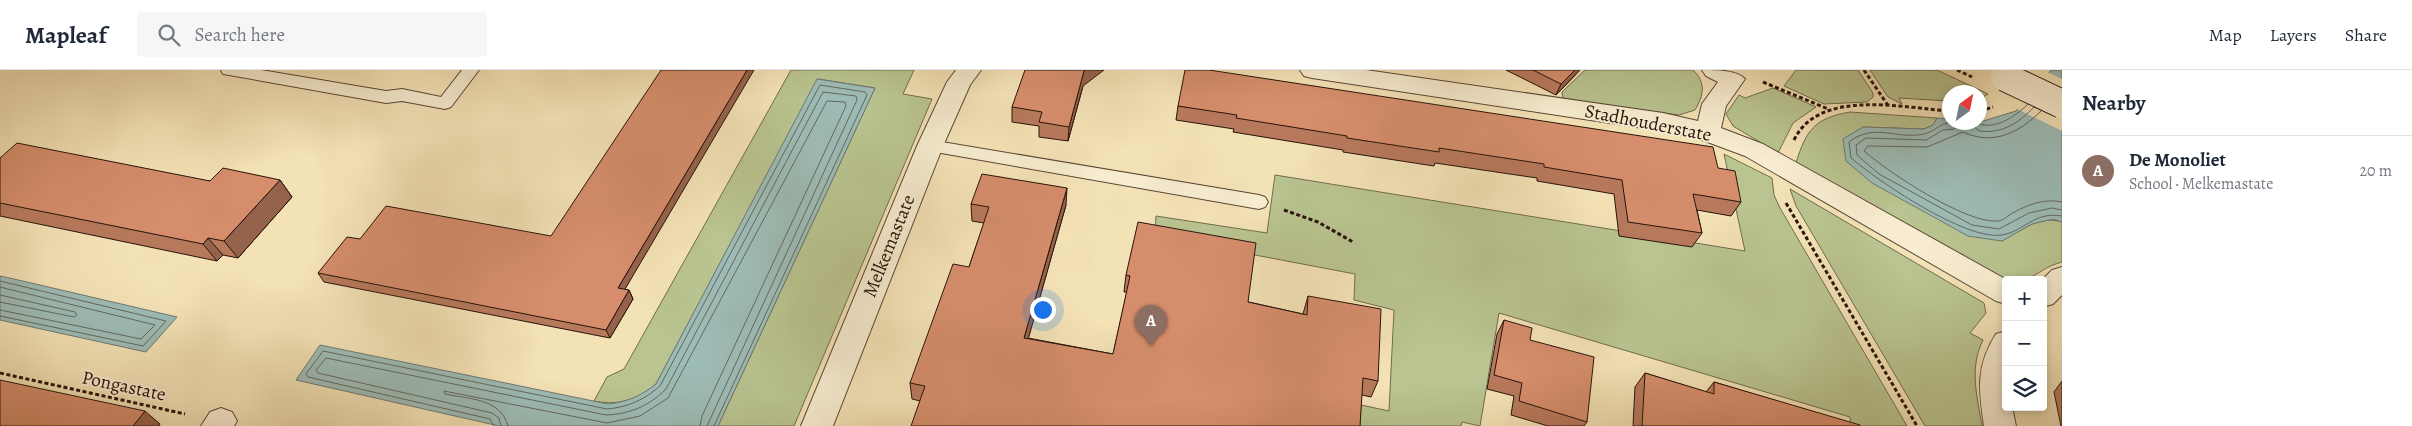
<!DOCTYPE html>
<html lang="en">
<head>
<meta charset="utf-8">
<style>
  body { margin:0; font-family:Alegreya,serif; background:#f6f6f7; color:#1f2937 }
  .controls { position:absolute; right:15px; bottom:15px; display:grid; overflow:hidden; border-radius:5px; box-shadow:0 2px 8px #0003 }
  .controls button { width:45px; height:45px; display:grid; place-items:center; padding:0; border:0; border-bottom:1px solid #e0e1e3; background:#fff; color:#1f2937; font:25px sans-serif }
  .compass { position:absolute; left:1942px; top:15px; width:45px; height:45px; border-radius:50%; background:#fff; box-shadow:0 2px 8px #0003; rotate:33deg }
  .you { position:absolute; left:1042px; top:239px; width:18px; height:18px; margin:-12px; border:4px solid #fff; border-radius:50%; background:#1a73e8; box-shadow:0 0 0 8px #1a73e833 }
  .badge { display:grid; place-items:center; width:32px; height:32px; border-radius:50%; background:#7c3aed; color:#fff; font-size:16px; font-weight:700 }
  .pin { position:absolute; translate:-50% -41px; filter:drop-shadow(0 1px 2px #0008) }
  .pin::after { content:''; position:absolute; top:26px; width:18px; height:15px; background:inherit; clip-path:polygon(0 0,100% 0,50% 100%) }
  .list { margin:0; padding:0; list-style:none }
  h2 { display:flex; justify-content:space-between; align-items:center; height:65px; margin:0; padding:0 20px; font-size:21px }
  h2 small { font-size:16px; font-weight:400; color:#747a83 }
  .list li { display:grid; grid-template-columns:32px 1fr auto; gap:15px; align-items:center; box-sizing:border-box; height:70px; padding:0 20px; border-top:1px solid #e0e1e3 }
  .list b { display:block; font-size:19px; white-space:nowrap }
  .list p { margin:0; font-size:16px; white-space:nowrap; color:#747a83 }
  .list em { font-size:16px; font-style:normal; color:#747a83 }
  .icon { flex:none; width:28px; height:28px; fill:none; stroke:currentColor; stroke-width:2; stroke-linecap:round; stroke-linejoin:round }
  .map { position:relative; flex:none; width:2062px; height:356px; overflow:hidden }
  header { display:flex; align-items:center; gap:30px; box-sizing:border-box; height:70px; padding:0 25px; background:#fff; border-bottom:1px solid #e0e1e3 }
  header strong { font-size:24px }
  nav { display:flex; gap:28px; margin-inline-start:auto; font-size:18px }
  .search { width:350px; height:45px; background:#f6f6f7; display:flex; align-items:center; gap:12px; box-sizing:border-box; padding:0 18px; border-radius:5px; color:#747a83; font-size:19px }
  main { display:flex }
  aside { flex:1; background:#fff }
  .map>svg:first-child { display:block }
  .green { fill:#b9c490; stroke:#716c4e }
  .water { fill:#9dbcb6; stroke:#6f7872 }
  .pier { fill:#f3e2b6 }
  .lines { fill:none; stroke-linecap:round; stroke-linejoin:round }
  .shore { stroke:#636860; stroke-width:1 }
  .lane-casing { stroke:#5c4736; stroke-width:2 }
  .street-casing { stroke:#5c4736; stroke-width:2 }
  .path { stroke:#29130b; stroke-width:3; stroke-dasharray:4 2.5; stroke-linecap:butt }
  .lane { fill:#f7ecd0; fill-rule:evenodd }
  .street { fill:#f7ecd0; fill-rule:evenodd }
  .secondary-bridge-casing { stroke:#29130b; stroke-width:30; stroke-linecap:butt }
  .secondary-bridge { stroke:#f7ecd0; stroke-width:28 }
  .wall { fill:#b7795c; stroke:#29130b }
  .shaded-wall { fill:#95634b; stroke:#29130b }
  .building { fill:#d58d6b; stroke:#29130b }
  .labels { text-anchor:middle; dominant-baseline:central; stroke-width:4; stroke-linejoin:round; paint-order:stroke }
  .street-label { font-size:19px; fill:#29130b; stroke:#f7ecd0 }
</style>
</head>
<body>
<header>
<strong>Mapleaf</strong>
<div class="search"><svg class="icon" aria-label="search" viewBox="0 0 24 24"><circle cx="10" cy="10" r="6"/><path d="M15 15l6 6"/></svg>Search here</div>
<nav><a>Map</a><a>Layers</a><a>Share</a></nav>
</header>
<main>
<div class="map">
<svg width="2062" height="356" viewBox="0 0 2062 356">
  <rect width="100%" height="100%" fill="#f3e2b6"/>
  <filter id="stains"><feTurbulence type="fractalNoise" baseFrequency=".004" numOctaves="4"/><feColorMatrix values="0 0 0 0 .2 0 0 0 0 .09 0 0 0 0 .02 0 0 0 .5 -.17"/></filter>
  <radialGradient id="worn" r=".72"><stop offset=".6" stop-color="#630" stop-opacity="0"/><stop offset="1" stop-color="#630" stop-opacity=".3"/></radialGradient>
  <g class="green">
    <path d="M791 0H914L903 24 932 29 794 356H718L875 18 818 9 656 314C637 330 618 336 594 331L607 307 624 299Z"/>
    <path d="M1585 0H1693C1706 12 1704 25 1695 40L1679 45 1563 29 1562 22Z"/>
    <polygon points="1796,0 1858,0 1873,23 1873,27 1867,32 1824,34 1784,16"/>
    <polygon points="1870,0 1937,0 1988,24 1980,29 1980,22 1950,22 1949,31 1899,28 1902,34 1888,27"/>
    <polygon points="1773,18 1816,37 1793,53 1778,83 1733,56 1726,44 1739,25 1745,28"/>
    <path d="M1850 42 1937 48 1933 55 1924 59 1863 57 2002 171C2020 160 2040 145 2062 152V192C2035 199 2033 217 2000 207L1796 93C1806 60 1815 48 1850 42Z"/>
    <polygon points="1724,84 1772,108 1774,125 1780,138 1907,356 1851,356 1850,347 1499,243 1480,356 1462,352 1461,356 1360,356 1361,335 1389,341 1394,240 1354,230 1355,204 1155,166 1156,146 1267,163 1275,105 1745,181"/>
    <path d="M1790 119 1984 233 1986 243 1970 263 1983 270C1969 298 1977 326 1982 356H1925L1796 136Z"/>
  </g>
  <g class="water">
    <polygon points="2051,0 2062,0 2062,152 2053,149 2032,154 2002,171 1968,166 1872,113 1846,91 1843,69 1863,57 1924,59 1933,55 1937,48 1949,49 1950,52 1980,52 2016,41"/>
    <path d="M817 9 875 18 718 356H499L296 310 320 275 608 334C627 332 641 326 656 314Z"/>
    <polygon points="0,206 14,209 177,247 146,282 0,250"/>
  </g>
  <polygon class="pier" points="2047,2 2062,9 2062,61 2015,38"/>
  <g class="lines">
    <g class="shore">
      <path d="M2041 41C2019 63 1993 76 1963 62L1927 77 1868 76 1864 81C1888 102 1966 154 1998 151 2003 151 2007 146 2011 144 2027 135 2044 128 2062 132"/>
      <path d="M1952 52C1938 54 1936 61 1924 64 1895 70 1875 52 1849 72L1851 88C1878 111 1966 171 2002 165 2025 161 2034 141 2062 146"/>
      <polyline points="1960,52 1954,59 1943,60 1926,70 1866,68 1856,75 1857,85 1879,104 1972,155 1999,159 2029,143 2052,138 2062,140"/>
      <path d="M1969 52 1979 61C2002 64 2019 53 2034 37"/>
      <path d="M1975 52C1993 62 2015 47 2028 34"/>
      <polyline points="0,211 166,251 143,276 0,246"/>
      <polyline points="0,217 155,255 141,269 0,240"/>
      <polyline points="0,225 75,242 77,245 74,247 0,232"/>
      <path d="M494 356 490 349 308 307 306 304 323 281 607 339C628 337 644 330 660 316L820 15 865 22 867 25 714 356"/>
      <path d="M501 356 499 348 492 343 318 303 316 300 326 288 606 345C630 344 649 336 666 319L823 22 856 26 857 30 707 356"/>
      <path d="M508 356C501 328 468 329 445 324L444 321 607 353 640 346 668 328 827 31 845 32 846 36 702 346 700 356"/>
    </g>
    <g class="lane-casing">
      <g id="lane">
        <polygon points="221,0 261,0 386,21 402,19 441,27 462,0 479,0 451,37 445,39 402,31 386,33 229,5 223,4"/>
        <polygon points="930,70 1259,125 1265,127 1268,132 1265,137 1259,139 924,80 921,76 924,72"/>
      </g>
    </g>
    <g class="street-casing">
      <g id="street">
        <polygon points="956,0 981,0 970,15 943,76 833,356 801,356 917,76 947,12"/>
        <path d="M1300 0H1366L1663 43 1698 51 1702 34 1718 12 1706 6 1702 0C1716 0 1737 0 1745 9L1726 36 1721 58 1763 74 2007 210 2006 234 1996 231 1745 86 1702 70 1663 61 1312 8 1304 6Z"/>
        <polygon points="2062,197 2062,225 2053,234 2043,237 2042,210 2052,200"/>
        <path d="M2006 261V337H2012L2016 356H1984C1979 320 1975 297 1996 264Z"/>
        <polygon points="221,338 232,342 237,351 234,356 201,356 210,342"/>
      </g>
    </g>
    <g class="path">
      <polyline points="1864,0 1889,37"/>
      <polyline points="1957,0 1972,7"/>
      <polyline points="1763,12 1828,39"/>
      <polyline points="1980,41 1993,37"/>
      <path d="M1794 70C1819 18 1903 38 1950 41"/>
      <polyline points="1786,133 1917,356"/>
      <polyline points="1284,140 1318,152 1353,172"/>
      <polyline points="0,303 185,344"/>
    </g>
    <use href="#lane" class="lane"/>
    <use href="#street" class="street"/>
    <g class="secondary-bridge-casing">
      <polyline id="secondary-bridge" points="2005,7 2062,34"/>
    </g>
    <use href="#secondary-bridge" class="secondary-bridge"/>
  </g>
  <g class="wall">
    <polygon points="1506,0 1580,0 1556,25"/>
    <polygon points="1083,16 1068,71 1039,67 1039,56 1012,52 1012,37"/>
    <polygon points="1178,36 1718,98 1741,132 1731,146 1697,140 1702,163 1692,177 1619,166 1614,124 1537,111 1537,108 1435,93 1434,96 1343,82 1343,80 1233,62 1234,59 1176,50"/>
    <polygon points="0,88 210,111 280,110 292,127 238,188 223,185 217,191 0,146"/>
    <polygon points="971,134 1066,135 1028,268 1113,284 1127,222 1124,222 1126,205 1303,244 1308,226 1378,311 1371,327 1362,325 920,331 912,329 910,313 969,197 984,153 972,151"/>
    <polygon points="318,203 626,220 629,220 633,229 610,268 324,212"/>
    <polygon points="1504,250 1530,270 1587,352 1584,356 1548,356 1511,345 1514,326 1487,319 1497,264"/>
    <polygon points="1645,303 1706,322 1714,312 1860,356 1633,356 1635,317"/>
    <polygon points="2062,311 2062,356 2061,356 2054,322"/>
  </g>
  <g class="shaded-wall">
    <polygon points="747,0 754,0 621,226 618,218"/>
    <polygon points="1085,0 1104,0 1083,16 1068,71 1069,57 1084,1"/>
    <polygon points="1575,0 1580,0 1556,25 1561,14"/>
    <polygon points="280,110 292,127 238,188 224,171"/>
    <polygon points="1067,118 1066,135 1024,284 1024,268"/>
    <polygon points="208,168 223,185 217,191 203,174"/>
    <polygon points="629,220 633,229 610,268 606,260"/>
    <polygon points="145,341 160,354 159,356 133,356"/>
  </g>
  <g class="building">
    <polygon points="661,0 747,0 618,218 629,220 606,260 318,203 347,167 360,169 386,136 551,166"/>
    <polygon points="1025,0 1085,0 1084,1 1069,57 1039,52 1042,42 1012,37"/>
    <polygon points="1185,0 1209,0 1713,77 1718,98 1735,101 1741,132 1693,124 1702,163 1628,152 1622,110 1544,97 1544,94 1439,78 1439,82 1347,68 1347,66 1236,48 1237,45 1178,36"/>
    <polygon points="1533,0 1575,0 1561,14"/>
    <polygon points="17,73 210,111 223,98 280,110 224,171 208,168 203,174 0,133 0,88"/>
    <polygon points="982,104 1067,118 1024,268 1113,284 1130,206 1126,205 1138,152 1256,173 1248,232 1307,245 1308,226 1381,239 1378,311 1363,308 1360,356 911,356 925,316 910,313 953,194 969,197 989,137 971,134"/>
    <polygon points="1504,250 1532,258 1530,270 1594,287 1587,352 1519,331 1522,313 1494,305"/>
    <polygon points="1645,303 1714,324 1714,312 1860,355 1860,356 1642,356"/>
    <polygon points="0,310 145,341 133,356 0,356"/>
  </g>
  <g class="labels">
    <g class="street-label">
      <text transform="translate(1648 53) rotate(11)">Stadhouderstate</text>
      <text transform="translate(889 176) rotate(-68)">Melkemastate</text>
      <text transform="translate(124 316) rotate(12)">Pongastate</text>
    </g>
  </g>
  <rect width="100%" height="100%" filter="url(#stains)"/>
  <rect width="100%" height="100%" fill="url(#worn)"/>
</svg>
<div class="controls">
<button>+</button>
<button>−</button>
<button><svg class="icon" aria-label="layers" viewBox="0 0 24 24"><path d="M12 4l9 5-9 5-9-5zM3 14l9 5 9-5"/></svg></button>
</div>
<svg class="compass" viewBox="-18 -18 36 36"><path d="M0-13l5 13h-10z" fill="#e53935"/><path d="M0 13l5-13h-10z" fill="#747a83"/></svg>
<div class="you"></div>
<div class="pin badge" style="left:1151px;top:276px;background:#8d6e63">A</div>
</div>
<aside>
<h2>Nearby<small></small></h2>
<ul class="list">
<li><span class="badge" style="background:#8d6e63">A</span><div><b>De Monoliet</b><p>School · Melkemastate</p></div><em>20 m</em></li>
</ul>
</aside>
</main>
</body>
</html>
